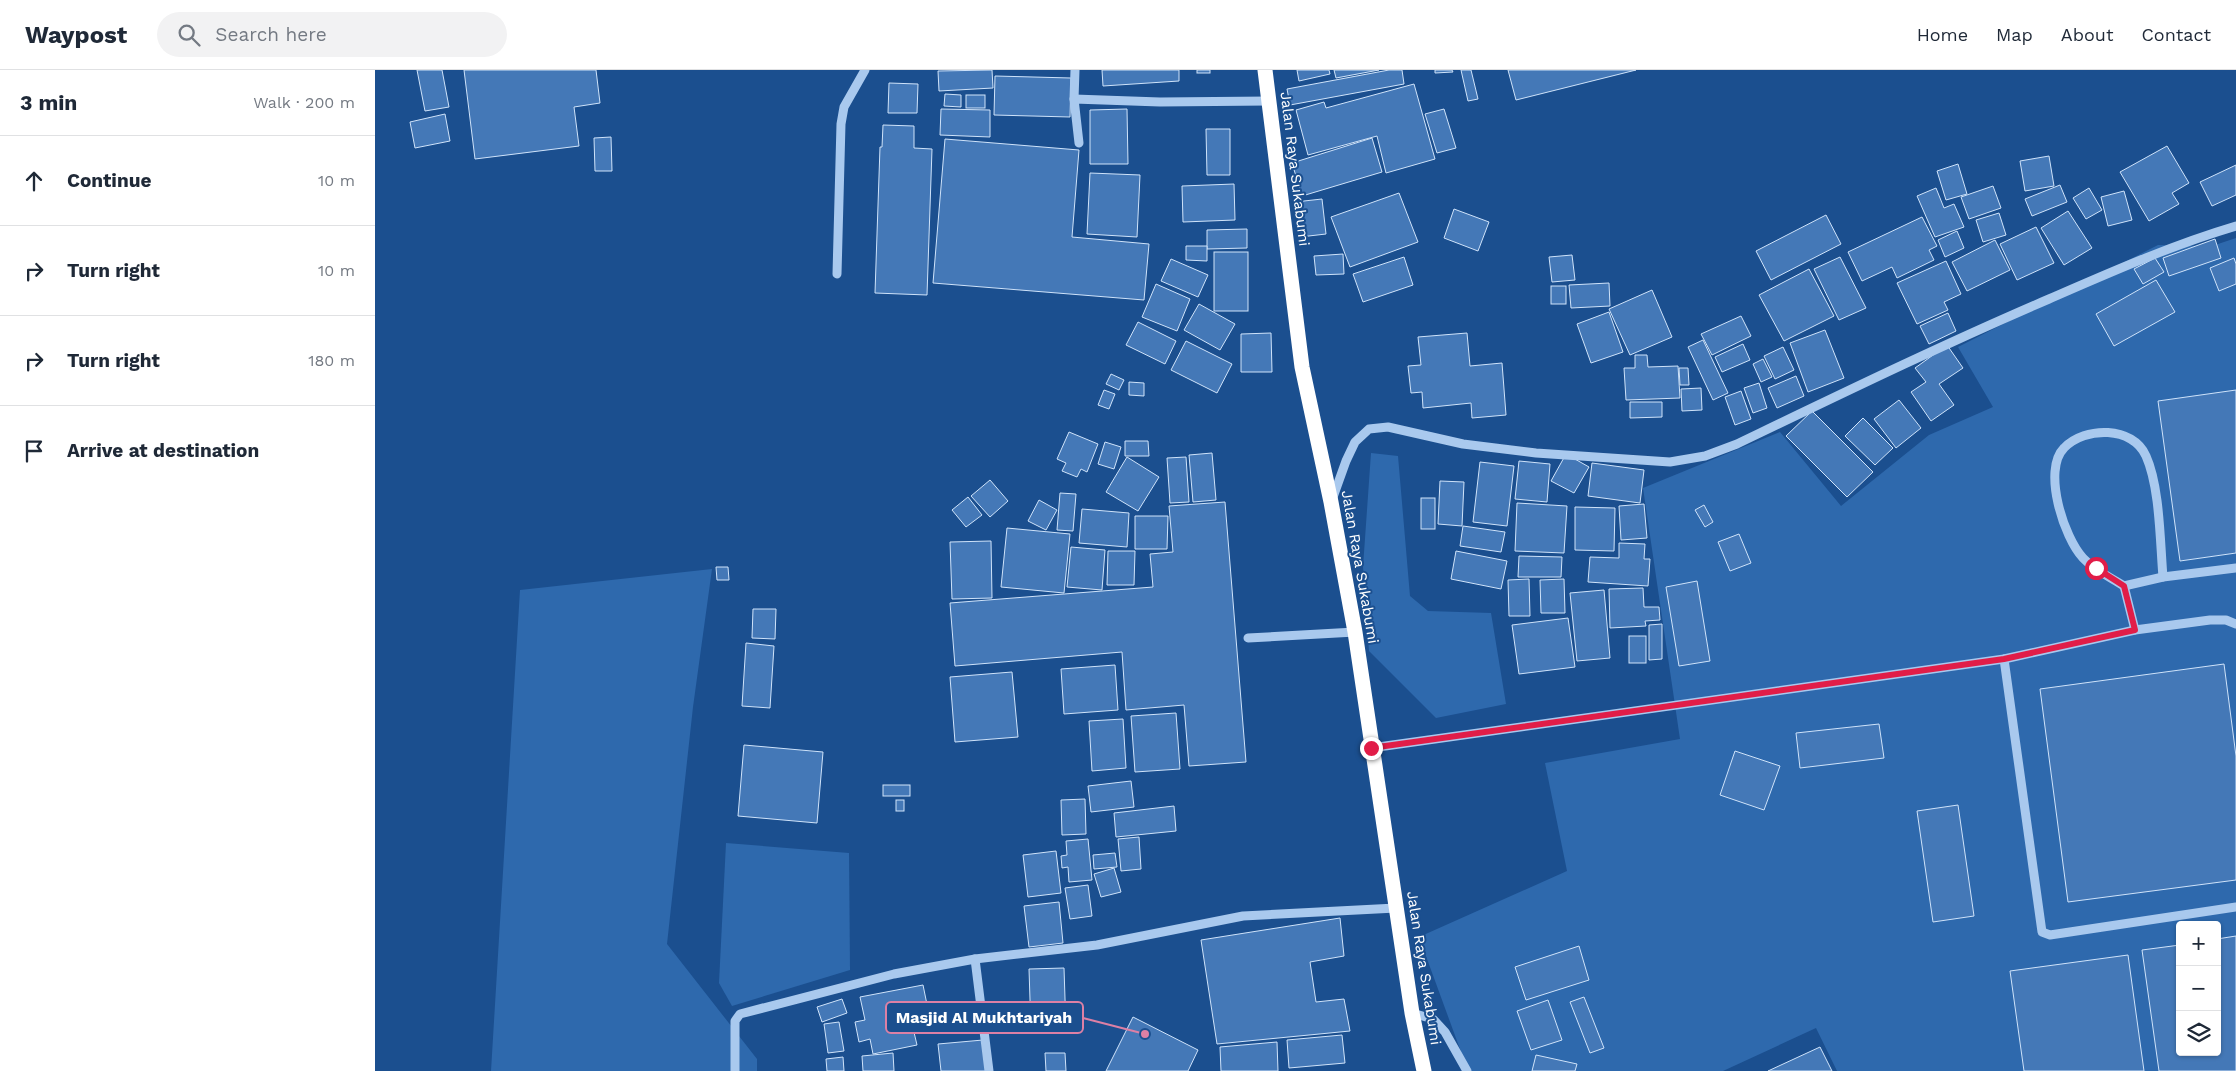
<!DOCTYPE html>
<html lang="en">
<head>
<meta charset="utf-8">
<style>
  body { margin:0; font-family:"Work Sans",sans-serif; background:#f2f2f3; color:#1f2937 }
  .controls { position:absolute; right:15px; bottom:15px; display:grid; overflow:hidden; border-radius:5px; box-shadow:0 1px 4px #0004 }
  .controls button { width:45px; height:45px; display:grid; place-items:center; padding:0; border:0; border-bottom:1px solid #e0e1e3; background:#fff; color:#1f2937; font:25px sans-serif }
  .stop { position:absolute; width:15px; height:15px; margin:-11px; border:4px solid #e11d48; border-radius:50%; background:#fff }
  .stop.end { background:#e11d48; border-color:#fff; box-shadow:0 1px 5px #0008 }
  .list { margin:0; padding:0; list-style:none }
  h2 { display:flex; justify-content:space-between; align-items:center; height:65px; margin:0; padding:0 20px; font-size:21px }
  h2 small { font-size:16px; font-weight:400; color:#747a83 }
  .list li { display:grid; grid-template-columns:32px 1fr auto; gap:15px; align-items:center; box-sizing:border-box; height:90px; padding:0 20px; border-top:1px solid #e0e1e3 }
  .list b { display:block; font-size:19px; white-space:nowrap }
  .list em { font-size:16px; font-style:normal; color:#747a83 }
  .icon { flex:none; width:28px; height:28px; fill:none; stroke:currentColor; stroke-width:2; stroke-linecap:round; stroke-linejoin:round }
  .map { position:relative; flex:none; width:1861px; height:1001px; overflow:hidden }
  header { display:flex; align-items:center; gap:30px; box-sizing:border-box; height:70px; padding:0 25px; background:#fff; border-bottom:1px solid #e0e1e3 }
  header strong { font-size:24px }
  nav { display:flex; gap:28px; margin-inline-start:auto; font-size:18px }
  .search { width:350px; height:45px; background:#f2f2f3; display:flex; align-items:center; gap:12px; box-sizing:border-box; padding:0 18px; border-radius:28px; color:#747a83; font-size:19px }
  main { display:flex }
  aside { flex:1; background:#fff }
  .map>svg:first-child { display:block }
  .green { fill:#2e69ad; fill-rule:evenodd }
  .building { fill:#4478b7; stroke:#cfe3fa }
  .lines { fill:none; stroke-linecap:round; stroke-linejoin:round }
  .minor { stroke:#a9c9ee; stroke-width:9 }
  .highway { stroke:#fff; stroke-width:15 }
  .route { stroke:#e11d48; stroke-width:6 }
  .labels { text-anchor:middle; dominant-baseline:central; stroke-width:4; stroke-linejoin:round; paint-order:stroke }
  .street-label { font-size:15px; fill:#fff; stroke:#1b4f8f }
  .leader { fill:none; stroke:#dd80a5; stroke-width:2 }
  .callout-dot { fill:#dd80a5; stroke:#1b4f8f; stroke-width:2 }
  .callout { fill:#1b4f8f; stroke:#dd80a5; stroke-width:2 }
  .callout-label { font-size:16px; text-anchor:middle; font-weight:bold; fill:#fff }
</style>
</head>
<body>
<header>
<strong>Waypost</strong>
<div class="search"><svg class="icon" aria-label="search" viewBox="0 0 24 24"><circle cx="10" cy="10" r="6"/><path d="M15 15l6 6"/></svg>Search here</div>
<nav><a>Home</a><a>Map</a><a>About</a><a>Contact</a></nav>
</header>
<main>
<aside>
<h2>3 min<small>Walk · 200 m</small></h2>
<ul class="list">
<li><svg class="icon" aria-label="ahead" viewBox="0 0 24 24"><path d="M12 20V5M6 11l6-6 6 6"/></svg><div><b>Continue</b></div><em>10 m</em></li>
<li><svg class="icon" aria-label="right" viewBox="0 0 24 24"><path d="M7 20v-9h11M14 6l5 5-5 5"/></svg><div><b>Turn right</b></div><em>10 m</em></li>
<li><svg class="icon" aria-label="right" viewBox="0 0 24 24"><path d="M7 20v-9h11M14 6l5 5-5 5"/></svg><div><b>Turn right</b></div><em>180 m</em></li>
<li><svg class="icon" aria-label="arrive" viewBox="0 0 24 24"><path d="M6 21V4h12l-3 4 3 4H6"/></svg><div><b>Arrive at destination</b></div></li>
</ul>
</aside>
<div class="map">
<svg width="1861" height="1001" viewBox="0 0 1861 1001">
  <rect width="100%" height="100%" fill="#1b4f8f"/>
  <g class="green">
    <path d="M1861 168V1001H1462L1441 958 1348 1001H1093L1044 867 1192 801 1170 693 1305 669 1268 418 1405 362 1466 436 1554 365 1618 337 1583 277 1783 175 1837 176ZM1805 855H1842V982H1805Z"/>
    <polygon points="996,383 1023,386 1035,526 1053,541 1116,543 1131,634 1061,648 994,581 988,497"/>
    <polygon points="337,499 318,637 292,874 382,989 382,1001 116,1001 145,520"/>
    <polygon points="351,773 474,783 475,900 357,936 344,913"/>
  </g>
  <g class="building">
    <polygon points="42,0 67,0 74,37 50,41"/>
    <polygon points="89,0 221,0 225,33 199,37 204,76 100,89"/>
    <polygon points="617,0 618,18 564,21 563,1"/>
    <polygon points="727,0 804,0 804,11 728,16"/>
    <rect x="822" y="0" width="13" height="3"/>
    <polygon points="922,0 954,0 955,4 924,11"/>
    <polygon points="959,0 1004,0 961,8"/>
    <polygon points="1014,0 1027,0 1029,14 915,35 912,19"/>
    <polygon points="1060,0 1077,0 1078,2 1060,3"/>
    <polygon points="1086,0 1096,0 1103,29 1093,31"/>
    <polygon points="1133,0 1261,0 1141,30"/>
    <polygon points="620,6 696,8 695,47 619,45"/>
    <polygon points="514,13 543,14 542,43 513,43"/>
    <polygon points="1039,14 1060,89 1011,103 1002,66 933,85 921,40 949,32 951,38"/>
    <polygon points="570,24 586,25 586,37 569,36"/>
    <rect x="591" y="25" width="19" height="13"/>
    <polygon points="566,39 615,40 615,67 565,65"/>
    <polygon points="752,39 753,94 715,94 715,40"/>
    <polygon points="1069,39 1081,78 1062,83 1050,44"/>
    <polygon points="70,44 75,71 40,78 35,52"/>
    <polygon points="508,55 539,56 539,78 557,79 552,225 500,223 505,77 507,77"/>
    <polygon points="831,59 855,59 855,105 832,105"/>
    <polygon points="236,67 237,101 220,101 219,68"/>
    <polygon points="997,68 1007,102 927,126 917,93"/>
    <polygon points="570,69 704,80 697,167 774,174 769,230 558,213"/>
    <polygon points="1792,76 1814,113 1797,123 1804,134 1774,151 1745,102"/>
    <polygon points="1674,86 1679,116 1650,121 1645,91"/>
    <polygon points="1583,94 1592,124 1571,130 1562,101"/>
    <polygon points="1861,95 1861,125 1837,136 1825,112"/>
    <polygon points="715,103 765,105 762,167 712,164"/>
    <polygon points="859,114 860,150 808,152 807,116"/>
    <polygon points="1685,115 1692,132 1657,146 1650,129"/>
    <polygon points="1618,116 1626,138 1594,149 1586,127"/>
    <polygon points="1561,118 1569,138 1579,134 1589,157 1560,167 1542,126"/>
    <polygon points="1714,118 1727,140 1711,149 1698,128"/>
    <polygon points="1749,121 1757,150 1733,156 1726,127"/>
    <polygon points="1024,123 1043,172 975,197 956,147"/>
    <polygon points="947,129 951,164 925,167 920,132"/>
    <polygon points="1079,139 1114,152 1103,181 1069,168"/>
    <polygon points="1693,141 1717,178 1689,195 1666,158"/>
    <polygon points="1624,143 1631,165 1608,172 1601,150"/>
    <polygon points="1451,145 1466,174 1396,210 1381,181"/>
    <polygon points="1547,147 1562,176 1554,180 1559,190 1522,208 1517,197 1487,211 1473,182"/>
    <polygon points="1661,157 1679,193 1642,210 1625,174"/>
    <polygon points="872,159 872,178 832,179 832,160"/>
    <polygon points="1582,161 1589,178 1570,187 1563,170"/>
    <polygon points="1840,169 1846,188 1794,206 1788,188"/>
    <polygon points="1620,170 1635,200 1592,221 1577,192"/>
    <polygon points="811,176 832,176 832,191 811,190"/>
    <rect x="839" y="182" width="34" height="59"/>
    <polygon points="968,184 969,204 941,205 939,186"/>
    <polygon points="1197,185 1200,210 1177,212 1174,187"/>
    <polygon points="1029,187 1038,215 988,232 978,204"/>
    <polygon points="1465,187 1491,238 1464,250 1439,199"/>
    <polygon points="1780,188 1789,202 1768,214 1759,199"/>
    <polygon points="1859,188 1861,194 1861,214 1844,221 1835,198"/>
    <polygon points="796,189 833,205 823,227 786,211"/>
    <polygon points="1571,191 1586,224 1569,232 1573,240 1542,254 1522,213"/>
    <polygon points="1434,199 1459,246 1409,271 1384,225"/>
    <polygon points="1781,210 1800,242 1739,276 1721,244"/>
    <polygon points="1234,213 1235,236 1196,238 1194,215"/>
    <polygon points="781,214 815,229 802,261 767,247"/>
    <rect x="1176" y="216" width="15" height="18"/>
    <polygon points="1277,220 1297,267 1255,285 1234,239"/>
    <polygon points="824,234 860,254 845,280 809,260"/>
    <polygon points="1234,242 1248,282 1216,293 1202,254"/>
    <polygon points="1573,243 1581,261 1554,274 1545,256"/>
    <polygon points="1366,246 1376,266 1337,285 1326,264"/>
    <polygon points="763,252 801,271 790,294 751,275"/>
    <polygon points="1450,260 1469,308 1433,322 1415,273"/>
    <polygon points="896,263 897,302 866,302 866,264"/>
    <polygon points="1092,263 1095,296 1127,293 1131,345 1097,348 1096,333 1048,338 1047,322 1036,323 1033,296 1046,295 1043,267"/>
    <polygon points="1328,270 1353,323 1338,330 1313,277"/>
    <polygon points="811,271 857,294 842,323 796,300"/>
    <polygon points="1368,274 1375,290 1347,302 1340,287"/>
    <polygon points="1572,275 1588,298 1564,314 1579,335 1556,351 1536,322 1551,312 1540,298"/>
    <polygon points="1408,277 1419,300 1400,309 1389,286"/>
    <polygon points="1260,285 1272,285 1273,297 1303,296 1305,328 1251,330 1249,298 1260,298"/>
    <polygon points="1388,289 1397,307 1386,312 1378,294"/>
    <polygon points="1304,298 1313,298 1314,315 1305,315"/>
    <polygon points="736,304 749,310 744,320 731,314"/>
    <polygon points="1421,306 1429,326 1402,338 1393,318"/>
    <polygon points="754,312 769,313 769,326 754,325"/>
    <polygon points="1384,313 1392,338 1378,343 1369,318"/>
    <polygon points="1326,318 1327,340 1307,341 1306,319"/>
    <polygon points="729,320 740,324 734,339 723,335"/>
    <polygon points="1861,320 1861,483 1805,491 1783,331"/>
    <polygon points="1366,321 1376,349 1360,355 1350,327"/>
    <polygon points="1524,330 1546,358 1521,378 1499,349"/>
    <polygon points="1255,332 1287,332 1287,347 1255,348"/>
    <polygon points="1437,341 1498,402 1472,427 1411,366"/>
    <polygon points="1488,348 1518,378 1500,395 1470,366"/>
    <polygon points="694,362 723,374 712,402 706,399 702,407 687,401 691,393 682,389"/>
    <polygon points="750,371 773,371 774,386 750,386"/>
    <polygon points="730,372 746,377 739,399 723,394"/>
    <polygon points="837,383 841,430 818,432 814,385"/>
    <polygon points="1191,384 1214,397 1199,423 1176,411"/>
    <polygon points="752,387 784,407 763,441 731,422"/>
    <polygon points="811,387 814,432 795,433 792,388"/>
    <polygon points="1144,391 1175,394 1172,432 1140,429"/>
    <polygon points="1105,392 1139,396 1132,456 1098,452"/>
    <polygon points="1217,393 1269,400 1265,433 1213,426"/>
    <polygon points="615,410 633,431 615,447 596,426"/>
    <polygon points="1065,411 1089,412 1087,456 1063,454"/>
    <polygon points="685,423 701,424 698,461 682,460"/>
    <polygon points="593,427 607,445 591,457 577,440"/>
    <rect x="1046" y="428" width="14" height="31"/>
    <polygon points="664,430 682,440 671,460 653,451"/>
    <polygon points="850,432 871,692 814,696 809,635 751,640 747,582 580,596 575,533 778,517 775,484 798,482 794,436"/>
    <polygon points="1142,433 1192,436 1189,483 1140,481"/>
    <polygon points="1269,434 1272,468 1246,470 1244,436"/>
    <polygon points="1329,435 1338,452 1330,457 1320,440"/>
    <polygon points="1200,437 1240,438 1239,481 1200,480"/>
    <polygon points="707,439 754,443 752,477 704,473"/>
    <polygon points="760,446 793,446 792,479 760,479"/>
    <polygon points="1088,456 1130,462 1126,482 1085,476"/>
    <polygon points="632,458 695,464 689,523 626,517"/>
    <polygon points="1364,464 1376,493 1355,501 1343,472"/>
    <polygon points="616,471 617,528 577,529 575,472"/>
    <polygon points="1244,473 1270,474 1269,489 1275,489 1273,516 1213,512 1215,487 1244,488"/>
    <polygon points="696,477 730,480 727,520 692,517"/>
    <polygon points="733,481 760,481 759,515 732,515"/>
    <polygon points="1081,481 1132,491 1126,519 1076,509"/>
    <polygon points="1144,486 1187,487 1186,507 1143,507"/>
    <polygon points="341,497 353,497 354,510 342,510"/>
    <polygon points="1154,509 1155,546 1134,546 1133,510"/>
    <polygon points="1189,509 1190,543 1166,543 1165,510"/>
    <polygon points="1322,511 1335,591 1304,596 1291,517"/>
    <polygon points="1268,518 1269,537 1284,537 1285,550 1270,551 1271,556 1235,558 1234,519"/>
    <polygon points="1229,520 1235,588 1202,591 1195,523"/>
    <polygon points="378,539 401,539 400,569 377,568"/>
    <polygon points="1193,548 1200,597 1144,604 1137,555"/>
    <polygon points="1287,554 1287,589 1274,590 1274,555"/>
    <rect x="1254" y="566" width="17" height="27"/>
    <polygon points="371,573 399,576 395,638 367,636"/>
    <polygon points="1849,594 1861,686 1861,810 1693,832 1665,619"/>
    <polygon points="740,595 743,640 689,644 686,599"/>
    <polygon points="637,602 643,667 580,672 575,607"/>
    <polygon points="801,643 805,699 760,702 756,646"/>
    <polygon points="748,649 751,698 717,701 714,651"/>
    <polygon points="1504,654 1509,688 1425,698 1421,663"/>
    <polygon points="369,675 448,682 442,753 363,746"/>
    <polygon points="1360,681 1405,696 1389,740 1345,725"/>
    <polygon points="756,711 759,737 716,742 713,716"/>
    <rect x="508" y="715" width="27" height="11"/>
    <polygon points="710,729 711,764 687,765 686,730"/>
    <rect x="521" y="730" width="8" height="11"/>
    <polygon points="1583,735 1599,846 1558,852 1542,741"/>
    <polygon points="799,736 801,761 741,767 739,743"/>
    <polygon points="764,767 766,799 746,801 743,769"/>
    <polygon points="713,769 717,810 694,812 693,797 687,798 686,786 692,785 691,771"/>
    <polygon points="681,781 686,823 653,827 648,785"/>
    <polygon points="740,783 742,797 719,799 718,785"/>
    <polygon points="739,798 746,822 726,827 719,804"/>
    <polygon points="713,815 717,846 695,849 690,818"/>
    <polygon points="684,832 688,873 654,877 649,836"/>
    <polygon points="965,848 969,886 935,892 941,932 969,929 975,961 842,974 826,870"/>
    <polygon points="1861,866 1861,1001 1784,1001 1767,880 1805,875 1805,982 1842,982 1842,869"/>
    <polygon points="1204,876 1214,910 1151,930 1140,897"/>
    <polygon points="1753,885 1769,1001 1649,1001 1635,901"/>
    <polygon points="689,898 691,959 656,960 654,899"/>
    <polygon points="548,915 556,954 538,958 542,975 498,984 495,969 484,972 480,952 490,950 485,927"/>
    <polygon points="1209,927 1229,978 1215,983 1195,932"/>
    <polygon points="467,929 472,943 447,952 442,937"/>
    <polygon points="1173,930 1187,970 1156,980 1142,941"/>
    <polygon points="758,947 823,980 813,1001 731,1001"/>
    <polygon points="464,952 469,981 453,983 449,954"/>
    <polygon points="967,965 970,993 914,998 912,970"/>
    <polygon points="608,970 611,1001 566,1001 563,974"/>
    <polygon points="902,972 903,1001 846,1001 845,977"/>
    <polygon points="1445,977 1457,1001 1393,1001"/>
    <polygon points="518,983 519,1001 488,1001 487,986"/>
    <polygon points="670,983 690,983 691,1001 671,1001"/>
    <polygon points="1161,985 1202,994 1200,1001 1157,1001"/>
    <polygon points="468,987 469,1001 452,1001 451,989"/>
  </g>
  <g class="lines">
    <g class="minor">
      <polyline points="699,29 700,0"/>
      <polyline points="704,73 699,29 785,32 894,31"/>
      <polyline points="462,204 466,54 469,37 490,0"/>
      <path d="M957 430 971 391 980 372 994 359 1013 357 1088 374 1161 383 1295 392 1330 386 1362 374C1466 324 1569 274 1674 229 1736 202 1797 175 1861 156"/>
      <path d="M1749 516C1735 507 1719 500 1708 488 1689 468 1667 400 1689 378 1710 356 1758 356 1771 386 1785 417 1785 472 1788 507"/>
      <polyline points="1760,560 1749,516 1788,507 1861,498"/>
      <polyline points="873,568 980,562"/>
      <polyline points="1629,589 1667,862 1675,865 1861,837"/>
      <polyline points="996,678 1629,589 1760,560 1835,550 1851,550 1861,554"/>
      <polyline points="600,889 614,1001"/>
      <polyline points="1037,943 1058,949 1070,962 1092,1001"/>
      <polyline points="360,1001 360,951 365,944 519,904 600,889 722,875 868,846 1021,838"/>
    </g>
    <polyline class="highway" points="890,0 927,297 956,432 980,562 1037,943 1049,1001"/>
  </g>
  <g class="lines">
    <polyline class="route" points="996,678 1629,589 1760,560 1749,516 1721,498"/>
  </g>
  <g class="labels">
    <g class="street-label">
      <text transform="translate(920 99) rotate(83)">Jalan Raya Sukabumi</text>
      <text transform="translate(985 497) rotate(80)">Jalan Raya Sukabumi</text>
      <text transform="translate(1049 898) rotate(81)">Jalan Raya Sukabumi</text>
    </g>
  </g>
  <path class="leader" d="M770 964L708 948"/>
  <circle class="callout-dot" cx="770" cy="964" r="5"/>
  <rect class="callout" x="511" y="932" width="197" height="31" rx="5"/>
  <g class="callout-label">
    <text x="609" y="953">Masjid Al Mukhtariyah</text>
  </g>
</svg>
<div class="controls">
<button>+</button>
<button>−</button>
<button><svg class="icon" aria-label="layers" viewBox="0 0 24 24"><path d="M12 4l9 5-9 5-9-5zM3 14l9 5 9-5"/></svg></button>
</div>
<div class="stop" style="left:1721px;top:498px"></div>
<div class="stop end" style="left:996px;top:678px"></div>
</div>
</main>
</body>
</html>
